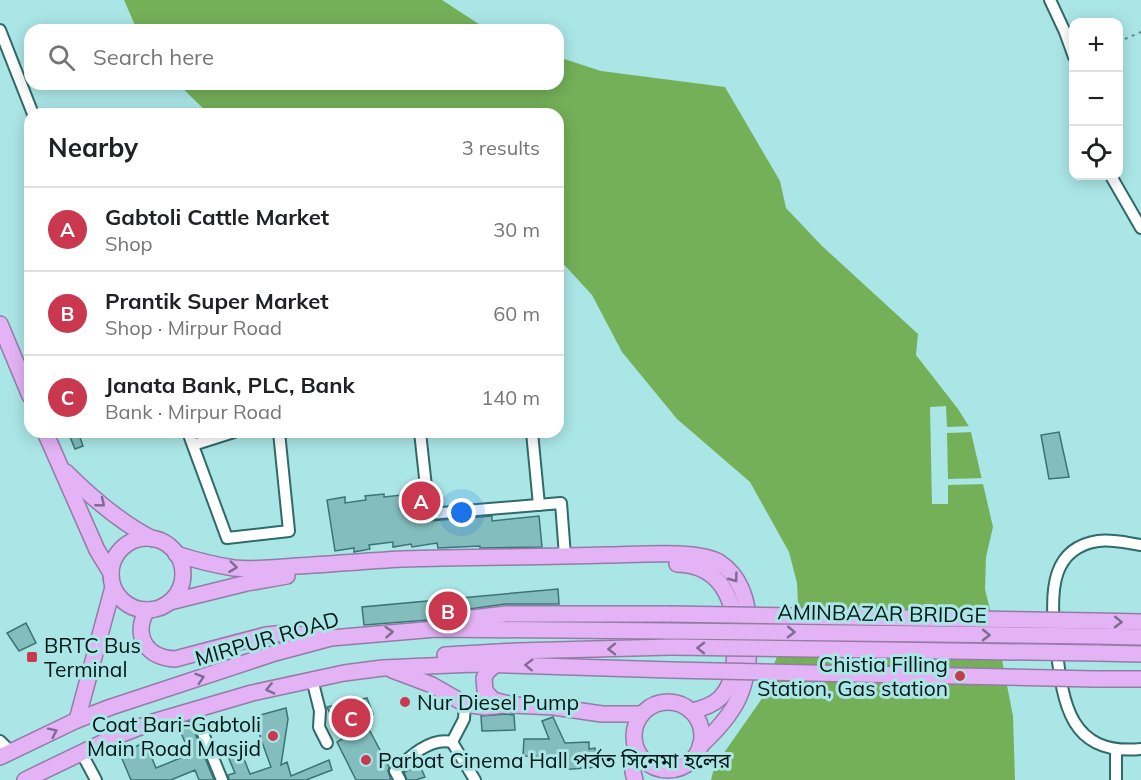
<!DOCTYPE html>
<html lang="en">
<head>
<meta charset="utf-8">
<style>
  body { margin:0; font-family:Mulish,"Noto Sans Bengali",sans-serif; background:#f6f6f6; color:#202124 }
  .controls { position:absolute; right:18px; top:18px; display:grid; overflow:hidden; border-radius:12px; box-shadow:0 3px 15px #0003 }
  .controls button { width:54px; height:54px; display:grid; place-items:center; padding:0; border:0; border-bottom:2px solid #e0e0e0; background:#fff; color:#202124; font:30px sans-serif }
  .you { position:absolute; left:462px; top:513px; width:21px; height:21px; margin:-15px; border:4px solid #fff; border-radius:50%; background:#1a73e8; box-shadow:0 0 0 9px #1a73e833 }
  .badge { display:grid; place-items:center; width:39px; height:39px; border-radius:50%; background:#c9384e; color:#fff; font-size:20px; font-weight:700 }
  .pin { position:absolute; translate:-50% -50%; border:3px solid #fff; box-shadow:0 2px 6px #0006 }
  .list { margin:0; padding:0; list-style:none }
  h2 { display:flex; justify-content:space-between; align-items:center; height:78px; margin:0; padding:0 24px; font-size:26px }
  h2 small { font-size:20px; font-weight:400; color:#757577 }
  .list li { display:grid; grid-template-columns:39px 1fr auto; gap:18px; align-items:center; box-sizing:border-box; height:84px; padding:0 24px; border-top:2px solid #e0e0e0 }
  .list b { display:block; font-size:22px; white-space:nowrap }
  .list p { margin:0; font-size:20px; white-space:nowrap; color:#757577 }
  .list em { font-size:20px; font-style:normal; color:#757577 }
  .icon { flex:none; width:33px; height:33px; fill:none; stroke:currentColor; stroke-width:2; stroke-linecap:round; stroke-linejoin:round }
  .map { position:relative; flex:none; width:1141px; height:780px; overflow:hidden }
  .search { position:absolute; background:#fff; box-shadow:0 3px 15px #0003; left:24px; top:24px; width:540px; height:66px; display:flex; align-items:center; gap:15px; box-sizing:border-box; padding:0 21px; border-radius:18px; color:#757577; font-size:22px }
  .panel { position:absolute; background:#fff; box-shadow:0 3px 15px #0003; left:24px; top:108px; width:540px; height:330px; border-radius:18px }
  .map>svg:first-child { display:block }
  .water { fill:#74b058 }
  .pier { fill:#abe6e7 }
  .building { fill:#83bdbd; stroke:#3b7474; stroke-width:1.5 }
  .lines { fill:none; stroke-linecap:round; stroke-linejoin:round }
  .minor-casing { stroke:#306a6a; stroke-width:14 }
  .highway-casing { stroke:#947ca7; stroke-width:18 }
  .path { stroke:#628d8d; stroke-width:2; stroke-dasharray:3 4.5; stroke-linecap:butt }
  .minor { stroke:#fff; stroke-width:10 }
  .highway { stroke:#e3b3f5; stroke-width:15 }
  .highway-bridge-casing { stroke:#947ca7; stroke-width:18; stroke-linecap:butt }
  .highway-bridge { stroke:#e3b3f5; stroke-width:15 }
  .oneway { stroke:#7d6c91 }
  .poi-dot { fill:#c9384e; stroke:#abe6e7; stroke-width:2 }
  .labels { text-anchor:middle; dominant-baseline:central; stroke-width:6; stroke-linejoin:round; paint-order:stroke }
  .street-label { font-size:21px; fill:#011616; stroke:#abe6e7 }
  .poi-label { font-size:21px; fill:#011616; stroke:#abe6e7; text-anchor:start }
</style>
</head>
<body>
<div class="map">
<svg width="1141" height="780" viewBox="0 0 1141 780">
  <rect width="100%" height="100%" fill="#abe6e7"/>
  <g class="water">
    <polygon points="124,0 442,0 488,30 137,30"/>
    <polygon points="558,57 601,71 725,87 780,181 786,208 821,245 918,334 916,355 958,409 970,428 993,527 986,557 985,589 1000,650 1013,716 1015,780 711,780 714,768 721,757 761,700 779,651 799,625 797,583 789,552 750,482 677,419 622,352 592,295 558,258 558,114 209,114 178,84 558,84"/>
  </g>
  <polygon class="pier" points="946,406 947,427 973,426 974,432 947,433 948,479 985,478 986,484 948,485 948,504 932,504 930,407"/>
  <g class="building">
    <polygon points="68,432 78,432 83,446 75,449"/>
    <polygon points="1059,432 1069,477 1049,479 1041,435"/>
    <polygon points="384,494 384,497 402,495 402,499 420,496 422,515 425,520 429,521 492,516 492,521 539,516 542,547 480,548 480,546 438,548 437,543 412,547 411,544 393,547 393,542 369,545 370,549 354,552 354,548 335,551 327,500 345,497 345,503 366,500 365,496"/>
    <polygon points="558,589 559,604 505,604 470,609 447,615 442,619 364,625 362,607"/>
    <polygon points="26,623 36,643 19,651 7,633"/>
    <polygon points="367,698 373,714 363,718 389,767 388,771 391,780 356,780 337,742 342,739 327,707"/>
    <polygon points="286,708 288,719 281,765 287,762 291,776 329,760 332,770 306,780 229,780 228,775 235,773 227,754 240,749 250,774 271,767 253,717"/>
    <polygon points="506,714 514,715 515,730 482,731 481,716"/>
    <polygon points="553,717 565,743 589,742 589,749 595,748 597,767 560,770 559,757 523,756 524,739 549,739 542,721"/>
    <polygon points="190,721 214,780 199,780 195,770 171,780 131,780 120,754 145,742 156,768 190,754 178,726"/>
    <polygon points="420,766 425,777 416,780 407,780 404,772"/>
  </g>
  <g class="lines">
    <g class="minor-casing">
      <g id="minor">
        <polyline points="1050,0 1065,32 1074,57"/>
        <polyline points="0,30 33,114"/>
        <polyline points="1111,176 1141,228"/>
        <polyline points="188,432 227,538 289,531 279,432"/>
        <polyline points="420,432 429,514 561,503 565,556"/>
        <polyline points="532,432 539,505"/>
        <polyline points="193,445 234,432"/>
        <path d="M1054 627C1051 590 1052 548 1098 541 1112 539 1127 543 1141 545"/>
        <path d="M1056 646C1063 703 1069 756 1141 749"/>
        <polyline points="312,679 320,711 319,727 327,743"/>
        <polyline points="193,709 222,780"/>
        <polyline points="0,741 11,752"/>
        <polyline points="452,742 475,780"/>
        <polyline points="81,752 96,780"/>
        <path d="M400 780 395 771C409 757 430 737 452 742L464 719 465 704"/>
        <polyline points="1116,780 1116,749"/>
      </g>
    </g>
    <g class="highway-casing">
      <g id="highway">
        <polyline points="0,324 30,396"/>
        <polyline points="45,432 97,550 111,573"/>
        <path d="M66 472C92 498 121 523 153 539"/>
        <circle cx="147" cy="574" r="36"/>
        <path d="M176 554C195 560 214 565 234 568 255 570 276 568 297 566 332 564 367 561 402 559 470 557 538 557 606 555 633 555 697 549 719 562 745 579 750 610 749 639 749 689 737 712 700 746"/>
        <path d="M677 564C727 565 738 610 735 651 734 668 733 685 720 698 712 706 701 709 691 711"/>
        <polyline points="170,602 247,583 287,576"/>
        <path d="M147 610C132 636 147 658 175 659L266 635 285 633 321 637"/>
        <polyline points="1094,621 1141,622"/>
        <polyline points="450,624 472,618 506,614 668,614"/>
        <polyline points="1095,636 1141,637"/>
        <polyline points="1096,653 1141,654"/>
        <polyline points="445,655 516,651 671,647"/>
        <polyline points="498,662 487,672 484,678 485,691 493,700 513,705 554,707 602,714 642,714"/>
        <polyline points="392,670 432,685 465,704 485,707 504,705"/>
        <polyline points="1095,679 1141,679"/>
        <circle cx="668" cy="736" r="34"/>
        <polyline points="77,720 113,587"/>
        <polyline points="0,757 77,720 111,707 275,653 331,638 436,629 669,631"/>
        <polyline points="25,780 112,738 153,722 252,693 344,673 383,668 474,664 671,670"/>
        <polyline points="635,780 633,772 635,746"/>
      </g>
    </g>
    <polyline class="path" points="1118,42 1141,32"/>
    <use href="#minor" class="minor"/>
    <use href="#highway" class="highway"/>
    <g class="highway-bridge-casing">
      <g id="highway-bridge">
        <polyline points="668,614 1094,621"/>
        <polyline points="669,631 1095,636"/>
        <polyline points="671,647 1096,653"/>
        <polyline points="671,670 1095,679"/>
      </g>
    </g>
    <use href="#highway-bridge" class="highway-bridge"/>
  </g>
  <defs><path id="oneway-chevron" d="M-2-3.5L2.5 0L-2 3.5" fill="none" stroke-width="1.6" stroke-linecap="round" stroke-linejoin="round" transform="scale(1.5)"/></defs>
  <g class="oneway">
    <use href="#oneway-chevron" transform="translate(101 503) rotate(39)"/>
    <use href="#oneway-chevron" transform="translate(233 567) rotate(7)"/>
    <use href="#oneway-chevron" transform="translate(734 578) rotate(53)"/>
    <use href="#oneway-chevron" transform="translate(1118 622) rotate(1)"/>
    <use href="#oneway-chevron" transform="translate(389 632) rotate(-4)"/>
    <use href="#oneway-chevron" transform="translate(791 632) rotate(1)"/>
    <use href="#oneway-chevron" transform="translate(986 635) rotate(1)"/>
    <use href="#oneway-chevron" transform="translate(701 648) rotate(-179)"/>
    <use href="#oneway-chevron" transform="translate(612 649) rotate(179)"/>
    <use href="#oneway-chevron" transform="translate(529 665) rotate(-178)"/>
    <use href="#oneway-chevron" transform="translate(200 678) rotate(-18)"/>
    <use href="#oneway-chevron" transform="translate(270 689) rotate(167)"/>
    <use href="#oneway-chevron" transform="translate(53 732) rotate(-26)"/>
  </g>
  <g class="poi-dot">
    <rect x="26" y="651" width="12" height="12" rx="3"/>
    <circle cx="960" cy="676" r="6"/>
    <circle cx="405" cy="702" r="6"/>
    <circle cx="273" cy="736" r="6"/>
    <circle cx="366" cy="760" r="6"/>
  </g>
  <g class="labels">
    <g class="street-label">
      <text transform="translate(882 613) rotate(1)">AMINBAZAR BRIDGE</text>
      <text transform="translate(267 638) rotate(-16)">MIRPUR ROAD</text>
    </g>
    <g class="poi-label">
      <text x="44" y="645">BRTC Bus<tspan x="44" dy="24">Terminal</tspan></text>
      <text x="948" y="664" text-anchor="end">Chistia Filling<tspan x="948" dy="24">Station, Gas station</tspan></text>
      <text x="417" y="702">Nur Diesel Pump</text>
      <text x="261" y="724" text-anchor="end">Coat Bari-Gabtoli<tspan x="261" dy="24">Main Road Masjid</tspan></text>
      <text x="378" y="760">Parbat Cinema Hall পর্বত সিনেমা হলের</text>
    </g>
  </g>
</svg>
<div class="controls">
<button>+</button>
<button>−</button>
<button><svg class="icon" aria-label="locate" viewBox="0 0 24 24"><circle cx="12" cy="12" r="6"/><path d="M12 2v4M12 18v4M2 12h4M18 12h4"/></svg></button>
</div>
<div class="you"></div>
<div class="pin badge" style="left:421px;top:501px">A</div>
<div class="pin badge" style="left:448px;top:611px">B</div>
<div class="pin badge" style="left:351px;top:718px">C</div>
<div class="search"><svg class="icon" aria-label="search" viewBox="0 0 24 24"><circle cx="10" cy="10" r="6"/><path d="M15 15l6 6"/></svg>Search here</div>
<section class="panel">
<h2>Nearby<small>3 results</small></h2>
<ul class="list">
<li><span class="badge">A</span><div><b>Gabtoli Cattle Market</b><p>Shop</p></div><em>30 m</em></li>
<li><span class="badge">B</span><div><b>Prantik Super Market</b><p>Shop · Mirpur Road</p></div><em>60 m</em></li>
<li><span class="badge">C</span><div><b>Janata Bank, PLC, Bank</b><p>Bank · Mirpur Road</p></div><em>140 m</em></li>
</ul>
</section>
</div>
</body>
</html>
